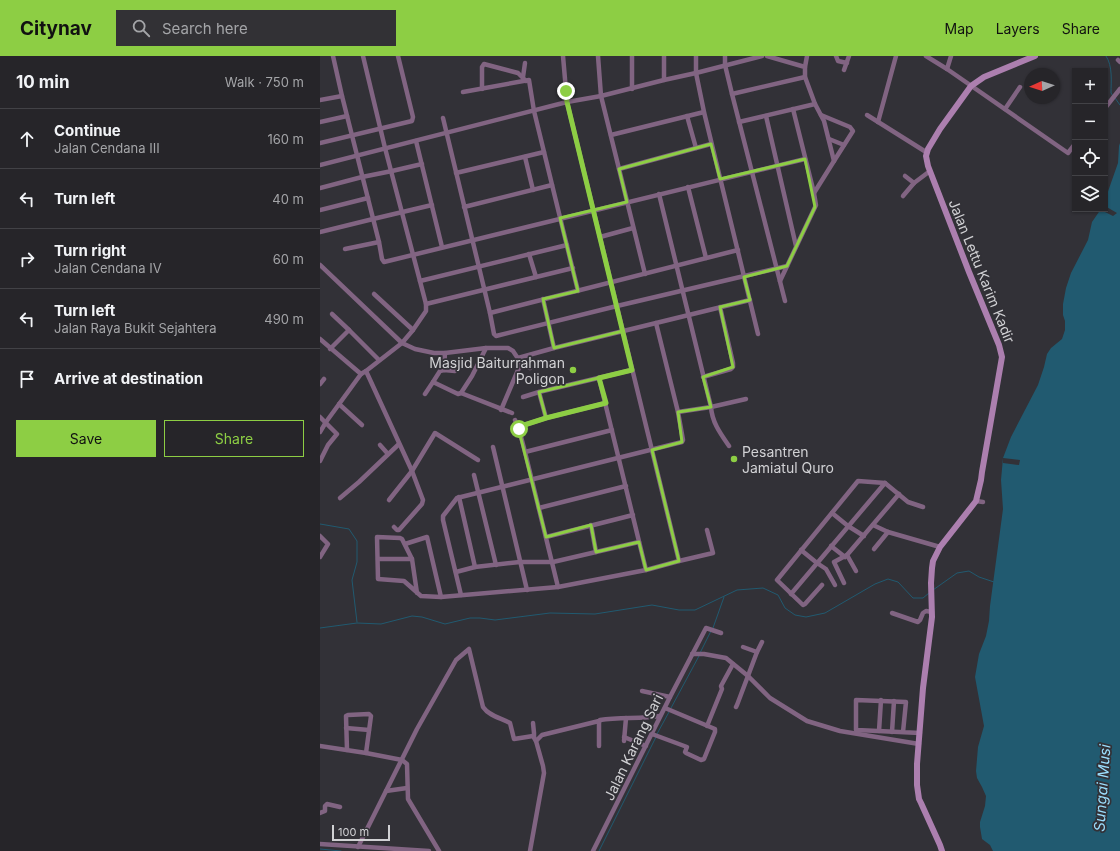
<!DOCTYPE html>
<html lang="en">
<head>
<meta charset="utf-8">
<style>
  body { margin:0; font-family:Inter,sans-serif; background:#323135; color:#f1f3f6 }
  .controls { position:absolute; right:12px; top:12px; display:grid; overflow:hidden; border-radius:0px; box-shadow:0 1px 3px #0004 }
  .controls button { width:36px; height:36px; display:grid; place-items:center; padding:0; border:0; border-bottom:1px solid #424246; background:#262529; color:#f1f3f6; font:20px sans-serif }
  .compass { position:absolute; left:704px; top:12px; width:36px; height:36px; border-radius:50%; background:#262529; box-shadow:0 1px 3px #0004; rotate:267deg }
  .scale { position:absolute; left:12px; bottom:10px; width:58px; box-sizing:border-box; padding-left:4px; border:2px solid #d1d1d4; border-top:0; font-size:11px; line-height:14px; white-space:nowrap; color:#d1d1d4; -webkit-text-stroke:3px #323137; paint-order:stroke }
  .stop { position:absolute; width:12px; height:12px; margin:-9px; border:3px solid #8dce44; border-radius:50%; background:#fff }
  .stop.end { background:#8dce44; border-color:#fff; box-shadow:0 1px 4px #0008 }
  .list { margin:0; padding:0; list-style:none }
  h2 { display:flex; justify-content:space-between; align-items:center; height:52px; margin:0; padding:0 16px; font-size:17px }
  h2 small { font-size:13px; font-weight:400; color:#a4a5a8 }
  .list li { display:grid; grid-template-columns:26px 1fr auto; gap:12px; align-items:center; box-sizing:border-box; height:60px; padding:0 16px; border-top:1px solid #424246 }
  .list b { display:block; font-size:15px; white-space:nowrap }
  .list p { margin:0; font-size:13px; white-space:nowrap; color:#a4a5a8 }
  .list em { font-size:13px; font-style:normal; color:#a4a5a8 }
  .actions { display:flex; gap:8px; padding:12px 16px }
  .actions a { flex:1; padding:9px 0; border:1px solid #8dce44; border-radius:0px; text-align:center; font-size:14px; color:#8dce44 }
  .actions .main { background:#8dce44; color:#111 }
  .icon { flex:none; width:22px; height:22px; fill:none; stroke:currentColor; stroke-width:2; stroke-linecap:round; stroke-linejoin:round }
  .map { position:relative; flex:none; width:800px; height:795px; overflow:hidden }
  header { display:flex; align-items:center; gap:24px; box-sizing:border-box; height:56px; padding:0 20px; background:#8dce44; color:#111 }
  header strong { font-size:19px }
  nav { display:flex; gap:22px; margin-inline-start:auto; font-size:14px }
  .search { width:280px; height:36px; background:#323135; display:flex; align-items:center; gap:10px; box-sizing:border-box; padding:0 14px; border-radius:0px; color:#a4a5a8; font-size:15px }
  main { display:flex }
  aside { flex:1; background:#262529 }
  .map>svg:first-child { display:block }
  .water { fill:#215a70 }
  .pier { fill:#323137 }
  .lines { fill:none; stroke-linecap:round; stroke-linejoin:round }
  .stream { stroke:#215a70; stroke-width:1 }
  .street { stroke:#816482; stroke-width:4.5 }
  .secondary { stroke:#ac7faf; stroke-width:6 }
  .route { stroke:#8dce44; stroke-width:5 }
  .marked { fill:none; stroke:#8dce44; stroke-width:3; stroke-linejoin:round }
  .poi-dot { fill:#8dce44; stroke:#323137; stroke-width:1.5 }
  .labels { text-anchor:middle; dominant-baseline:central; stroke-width:3.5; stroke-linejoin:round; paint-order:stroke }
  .street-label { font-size:14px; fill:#d1d1d4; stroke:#323137 }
  .poi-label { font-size:14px; fill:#d1d1d4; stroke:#323137; text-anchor:end }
  .water-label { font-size:15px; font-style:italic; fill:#9bdefd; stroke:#323137 }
</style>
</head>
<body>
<header>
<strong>Citynav</strong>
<div class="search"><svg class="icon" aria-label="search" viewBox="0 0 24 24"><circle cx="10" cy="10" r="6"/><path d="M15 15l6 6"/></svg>Search here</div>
<nav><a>Map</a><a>Layers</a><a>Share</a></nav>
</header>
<main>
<aside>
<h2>10 min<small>Walk · 750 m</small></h2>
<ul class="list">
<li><svg class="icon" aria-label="ahead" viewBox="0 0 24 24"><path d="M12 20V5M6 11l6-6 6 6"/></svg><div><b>Continue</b><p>Jalan Cendana III</p></div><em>160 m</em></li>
<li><svg class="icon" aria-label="left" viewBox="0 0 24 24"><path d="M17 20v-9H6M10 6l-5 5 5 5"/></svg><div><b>Turn left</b></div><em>40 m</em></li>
<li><svg class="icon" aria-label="right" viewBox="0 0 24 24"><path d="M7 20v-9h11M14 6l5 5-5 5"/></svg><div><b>Turn right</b><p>Jalan Cendana IV</p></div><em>60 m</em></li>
<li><svg class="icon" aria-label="left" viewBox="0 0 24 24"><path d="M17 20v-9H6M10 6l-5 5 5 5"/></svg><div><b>Turn left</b><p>Jalan Raya Bukit Sejahtera</p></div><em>490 m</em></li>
<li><svg class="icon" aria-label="arrive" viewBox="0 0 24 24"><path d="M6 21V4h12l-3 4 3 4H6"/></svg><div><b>Arrive at destination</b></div></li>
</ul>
<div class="actions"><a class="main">Save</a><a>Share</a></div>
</aside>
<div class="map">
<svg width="800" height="795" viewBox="0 0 800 795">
  <rect width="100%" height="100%" fill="#323137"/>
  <polygon class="water" points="800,87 800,795 673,795 670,789 662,783 660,771 660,766 665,750 666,740 662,731 657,722 656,715 658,691 664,670 655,621 659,598 666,580 669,565 670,550 683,453 681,424 683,402 691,381 718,329 724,311 727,298 731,292 742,283 745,274 745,265 743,259 743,248 746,232 751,217 768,184 772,166 781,153 785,153 785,144 798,107 799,90"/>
  <g class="pier">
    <polygon points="785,150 797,157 793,160 781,154 785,153"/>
    <polygon points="683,402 700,404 699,409 683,407"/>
  </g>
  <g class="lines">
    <g class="stream">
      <path d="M786 0C793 10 791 26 791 37L793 40"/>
      <polyline points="795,42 800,49"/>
      <polyline points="0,468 29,473 37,485 37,506 32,524 37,566"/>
      <polyline points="613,534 637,517 649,515 659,521 674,526"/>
      <polyline points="0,572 37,567 61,568 92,560 102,561 125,568 150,562 160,562 175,564 230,557 275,558 332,549 359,554 375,554 417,534 443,532 458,539 465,552 475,559 486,561 505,557 555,528 568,523 578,526 593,542 603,542 609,537"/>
      <polyline points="393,572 404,541"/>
      <polyline points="380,597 391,575"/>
      <polyline points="351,652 379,600"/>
      <polyline points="337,678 349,656"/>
      <polyline points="0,793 21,795"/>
      <polyline points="279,795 336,681"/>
    </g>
    <g class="street">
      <polyline points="13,0 22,40 59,186 62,203 64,206 485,103"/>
      <polyline points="243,0 247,46 359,505"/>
      <polyline points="278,0 281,40 325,218"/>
      <polyline points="344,0 344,24"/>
      <polyline points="376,0 376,17 384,56 438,278"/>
      <polyline points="405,0 405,9 412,38 465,245"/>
      <polyline points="447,0 485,11 485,21 495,48 504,65 514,105"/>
      <polyline points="516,0 518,5 527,7"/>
      <polyline points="606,0 627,13 748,97 755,88"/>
      <polyline points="798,4 800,6"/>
      <polyline points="485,11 487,0"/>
      <polyline points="627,13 631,0"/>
      <polyline points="524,14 529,0"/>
      <polyline points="203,21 205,7"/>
      <polyline points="162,33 162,11 164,8 198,17 206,25"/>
      <polyline points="312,33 312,0"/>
      <polyline points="143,36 209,24 214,55 258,235"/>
      <polyline points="412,38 485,21"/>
      <polyline points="0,44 22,40"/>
      <polyline points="785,52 800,33"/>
      <polyline points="685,53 700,31"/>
      <polyline points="547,59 606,96"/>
      <polyline points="367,60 376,92"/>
      <polyline points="446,60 476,190"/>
      <polyline points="123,62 170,257 174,278 176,280 297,250 467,210"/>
      <polyline points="0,66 27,60"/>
      <polyline points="419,66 495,48"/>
      <polyline points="558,66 576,0"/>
      <polyline points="291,79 384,56"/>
      <polyline points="509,83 524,89"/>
      <polyline points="96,85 122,191"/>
      <polyline points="0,87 92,65 93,61 78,0"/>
      <polyline points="205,101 213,134"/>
      <polyline points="0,109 247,46 281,40 344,24 376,17 442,0"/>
      <polyline points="299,113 391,88"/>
      <polyline points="136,117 224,96"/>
      <polyline points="585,120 594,127"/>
      <polyline points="368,131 386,202"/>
      <polyline points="0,132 42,121 72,115 102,108"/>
      <polyline points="494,137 514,105 533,75 530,71 501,59"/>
      <path d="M339 138 391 351C392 366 400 377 409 390"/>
      <polyline points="583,140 594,127 610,115"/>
      <polyline points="144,151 232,129"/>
      <polyline points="0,154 48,142"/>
      <polyline points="0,176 53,163 112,149"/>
      <polyline points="280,181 313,172"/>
      <polyline points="25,193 59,186"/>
      <polyline points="209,198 216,221"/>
      <polyline points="0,209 82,287 95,293 114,297 125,297 166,292 188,292 193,295 201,307 210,312"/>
      <polyline points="100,225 247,189"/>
      <polyline points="460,225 496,149 494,137 473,53"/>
      <polyline points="54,238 93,274"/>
      <polyline points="223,243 234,292"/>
      <polyline points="106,248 253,212"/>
      <polyline points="170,257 418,194"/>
      <polyline points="12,258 29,274"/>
      <polyline points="0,283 41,318"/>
      <polyline points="10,293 29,274 59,304"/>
      <polyline points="198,302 234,292 430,244"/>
      <polyline points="124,314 125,297"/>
      <polyline points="46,315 92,415 103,444 102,448 79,474 77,474 74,471"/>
      <polyline points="383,321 411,313 413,311 413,307 400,251"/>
      <polyline points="279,322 326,514"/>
      <polyline points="113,326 120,315 124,314 135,315"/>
      <polyline points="0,328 4,323"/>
      <polyline points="219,336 226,362"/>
      <polyline points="141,337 152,320 166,292"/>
      <polyline points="105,338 113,326 138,338 141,337 192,357"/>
      <polyline points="203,341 219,336 312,314"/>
      <polyline points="19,348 42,369"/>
      <polyline points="181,354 201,307"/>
      <polyline points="358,356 391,351 426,343"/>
      <polyline points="0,361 17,378 8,389 0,405"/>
      <polyline points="195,364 199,373 205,396 238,531"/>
      <polyline points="198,371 226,362 286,347"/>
      <polyline points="0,376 6,366 41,318 46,315 82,287 93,274 106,255 106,248 65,92 43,0"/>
      <polyline points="60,389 68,398"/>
      <polyline points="173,391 207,534"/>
      <polyline points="205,396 292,374"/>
      <polyline points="154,419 176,509"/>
      <polyline points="139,441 155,511"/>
      <polyline points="20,442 39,426 79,388"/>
      <polyline points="69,444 92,415 115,377 158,404"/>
      <polyline points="656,445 663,446"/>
      <polyline points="219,452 306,430"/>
      <polyline points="512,457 528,470 544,480"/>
      <polyline points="271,469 276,496"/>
      <polyline points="553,469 568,476 620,491"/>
      <polyline points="0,480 8,488 0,501"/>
      <polyline points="226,481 313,459"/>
      <polyline points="85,488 107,481 121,541"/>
      <polyline points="511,490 525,501"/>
      <polyline points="554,493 568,476"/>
      <polyline points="481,494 497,507 506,513 515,529"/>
      <polyline points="527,499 536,515"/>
      <polyline points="58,503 92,503"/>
      <polyline points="136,516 155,511 200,506 233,506 319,486"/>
      <polyline points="524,527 514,506 527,499 579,438"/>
      <polyline points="502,529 485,548 483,549 457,524 538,425 565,427 588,446 603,451"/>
      <polyline points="97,537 92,503 82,483 80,482 57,481 58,523 84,525 101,540 121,541 238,531 326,514 359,505 393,497 387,474"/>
      <polyline points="471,538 565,427"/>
      <polyline points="141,539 123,464 123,460 137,442 362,386 363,384 358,356 336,267"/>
      <polyline points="572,557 598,566 600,564 603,557 606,555 612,556"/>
      <polyline points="423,591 437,596"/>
      <polyline points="372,598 384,598 406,602 428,620 450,642 487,665 520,675 599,688"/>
      <polyline points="322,635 350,641"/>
      <polyline points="416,651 417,649 437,596 442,586"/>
      <polyline points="213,667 214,677 214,681"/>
      <polyline points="387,670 402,633 401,630 413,608"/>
      <polyline points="26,672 49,674"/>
      <polyline points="559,675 561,644"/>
      <polyline points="572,676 574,645"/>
      <path d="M583 676 586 646 536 644V674H537C558 675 579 676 600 677"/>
      <polyline points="332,678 367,691 365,696 366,697 381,704 384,703 395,676 395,673 345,652"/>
      <polyline points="304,681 326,690"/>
      <polyline points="216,685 222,679 279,665"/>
      <polyline points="304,685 306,662"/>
      <polyline points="0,690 46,697 82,704 87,708 88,743 119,795"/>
      <path d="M279 690V667L280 664C300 661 320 663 340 660"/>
      <polyline points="27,694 26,660 28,659 49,658 51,660 46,697"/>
      <polyline points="66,735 87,732"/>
      <polyline points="0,757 5,755 5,750 7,748 20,751"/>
      <polyline points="0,788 109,795"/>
      <path d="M38 791 97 673 136 604 149 593 163 651C169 660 181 662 190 667L194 683 213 680 216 685 223 710 224 717 210 795"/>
      <polyline points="273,795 350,641 386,572 401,577"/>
    </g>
    <polyline class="secondary" points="622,795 620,789 601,747 599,743 597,729 597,708 603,632 612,561 611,527 612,512 613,505 620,491 656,445 661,424 662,416 682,301 679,289 649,216 608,110 606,100 608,93 620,73 651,30 664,21 715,0"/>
  </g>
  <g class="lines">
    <polyline class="route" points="199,373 198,371 226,362 286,347 279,322 312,314 247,46 246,35"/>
  </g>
  <path class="marked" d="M391 88 400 123 485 103 495 151 467 210 424 221 430 244 400 251 413 311 383 321 391 351 358 356 362 386 332 394 359 505 326 514 319 486 276 496 271 469 226 481 198 371 226 362 219 336 312 314 303 275 234 292 223 243 258 235 240 162 307 146 299 113Z"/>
  <g class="poi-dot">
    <circle cx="253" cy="314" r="4"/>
    <circle cx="414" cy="403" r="4"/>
  </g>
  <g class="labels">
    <g class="street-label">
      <text transform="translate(662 215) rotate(68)">Jalan Lettu Karim Kadir</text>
      <text transform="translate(313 691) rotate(-64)">Jalan Karang Sari</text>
    </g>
    <g class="poi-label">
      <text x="245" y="306">Masjid Baiturrahman<tspan x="245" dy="16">Poligon</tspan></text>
      <text x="422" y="395" text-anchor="start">Pesantren<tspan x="422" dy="16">Jamiatul Quro</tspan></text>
    </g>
    <g class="water-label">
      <text transform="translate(782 732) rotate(-86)">Sungai Musi</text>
    </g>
  </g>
</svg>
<div class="controls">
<button>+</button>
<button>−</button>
<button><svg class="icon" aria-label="locate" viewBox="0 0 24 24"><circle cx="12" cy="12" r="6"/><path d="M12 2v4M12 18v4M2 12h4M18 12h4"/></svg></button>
<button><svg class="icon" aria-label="layers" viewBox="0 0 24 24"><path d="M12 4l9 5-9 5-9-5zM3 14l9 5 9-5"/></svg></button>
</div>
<svg class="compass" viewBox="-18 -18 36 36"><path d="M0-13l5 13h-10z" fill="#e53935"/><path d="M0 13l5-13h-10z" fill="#a4a5a8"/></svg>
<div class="scale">100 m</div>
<div class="stop" style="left:199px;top:373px"></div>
<div class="stop end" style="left:246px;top:35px"></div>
</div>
</main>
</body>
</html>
